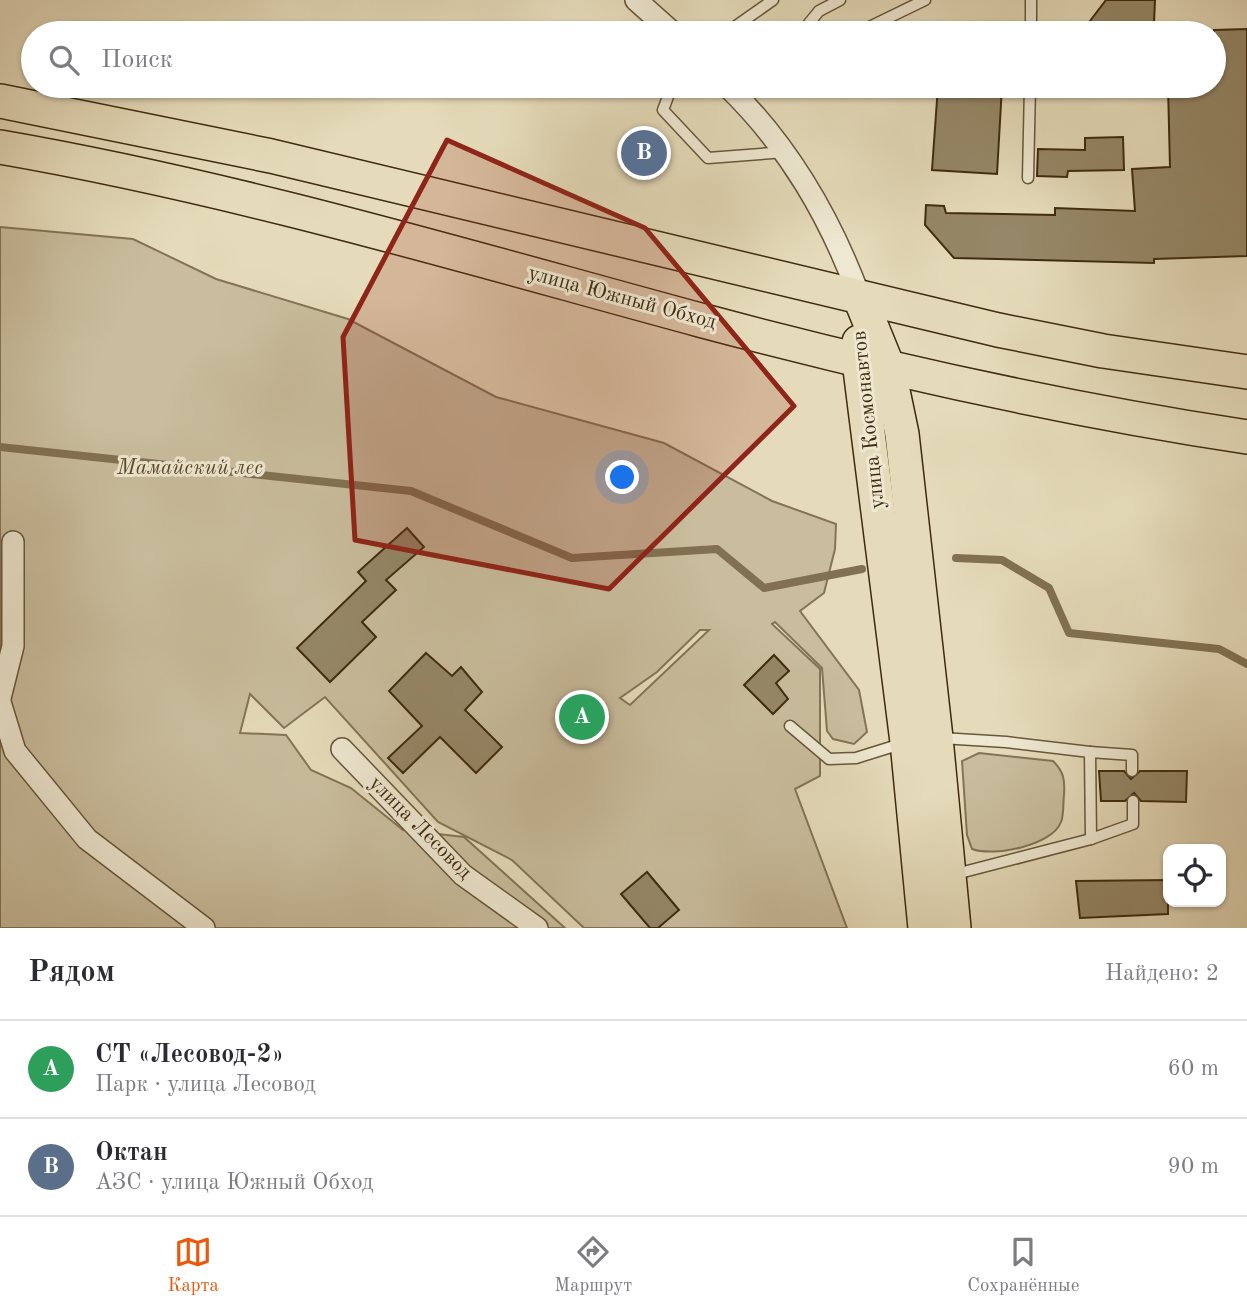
<!DOCTYPE html>
<html lang="ru">
<head>
<meta charset="utf-8">
<style>
  body { margin:0; font-family:"Old Standard TT",serif; background:#f7f7f7; color:#2b2b33 }
  .controls { position:absolute; right:21px; bottom:21px; display:grid; overflow:hidden; border-radius:14px; box-shadow:0 2px 5px #0004 }
  .controls button { width:63px; height:63px; display:grid; place-items:center; padding:0; border:0; border-bottom:2px solid #e1e1e2; background:#fff; color:#2b2b33; font:35px sans-serif }
  .you { position:absolute; left:623px; top:478px; width:24px; height:24px; margin:-18px; border:5px solid #fff; border-radius:50%; background:#1a73e8; box-shadow:0 0 0 10px #1a73e833 }
  .badge { display:grid; place-items:center; width:46px; height:46px; border-radius:50%; background:#ea580c; color:#fff; font-size:23px; font-weight:700 }
  .pin { position:absolute; translate:-50% -50%; border:4px solid #fff; box-shadow:0 2px 7px #0006 }
  .list { margin:0; padding:0; list-style:none }
  h2 { display:flex; justify-content:space-between; align-items:center; height:91px; margin:0; padding:0 28px; font-size:30px }
  h2 small { font-size:23px; font-weight:400; color:#7c7c81 }
  .list li { display:grid; grid-template-columns:46px 1fr auto; gap:21px; align-items:center; box-sizing:border-box; height:98px; padding:0 28px; border-top:2px solid #e1e1e2 }
  .list b { display:block; font-size:26px; white-space:nowrap }
  .list p { margin:0; font-size:23px; white-space:nowrap; color:#7c7c81 }
  .list em { font-size:23px; font-style:normal; color:#7c7c81 }
  .icon { flex:none; width:38px; height:38px; fill:none; stroke:currentColor; stroke-width:2; stroke-linecap:round; stroke-linejoin:round }
  .map { position:relative; flex:none; width:1247px; height:928px; overflow:hidden }
  .search { position:absolute; background:#fff; box-shadow:0 2px 5px #0004; left:21px; right:21px; top:21px; height:77px; display:flex; align-items:center; gap:18px; box-sizing:border-box; padding:0 24px; border-radius:38px; color:#7c7c81; font-size:26px }
  .sheet { height:287px; background:#fff }
  nav { display:flex; justify-content:space-around; align-items:center; box-sizing:border-box; height:98px; border-top:2px solid #e1e1e2; background:#fff; font-size:19px; color:#7c7c81 }
  nav a { display:grid; justify-items:center; gap:4px }
  nav .on { color:#ea580c }
  .map>svg:first-child { display:block }
  .green { fill:#c9bd9d; stroke:#847456; stroke-width:2; fill-rule:evenodd }
  .lines { fill:none; stroke-linecap:round; stroke-linejoin:round }
  .stream { stroke:#817152; stroke-width:8 }
  .building { fill:#958767; stroke:#3f2b0e; stroke-width:2 }
  .service-casing { stroke:#685739; stroke-width:13 }
  .minor-casing { stroke:#685739; stroke-width:24 }
  .primary-casing { stroke:#3f2b0e; stroke-width:36 }
  .service { stroke:#eee8d2; stroke-width:10 }
  .minor { stroke:#eee8d2; stroke-width:21 }
  .primary { stroke:#e5dbba; stroke-width:33 }
  .marked { fill:#8f2418; fill-opacity:0.2; stroke:#8f2418; stroke-width:5; stroke-linejoin:round }
  .labels { text-anchor:middle; dominant-baseline:central; stroke-width:6; stroke-linejoin:round; paint-order:stroke }
  .street-label { font-size:21px; fill:#3f2b0e; stroke:#eee8d2 }
  .park-label { font-size:21px; font-style:italic; fill:#5b482b; stroke:#eee8d2 }
</style>
</head>
<body>
<div class="map">
<svg width="1247" height="928" viewBox="0 0 1247 928">
  <rect width="100%" height="100%" fill="#e5dbba"/>
  <filter id="stains"><feTurbulence type="fractalNoise" baseFrequency=".00286" numOctaves="4"/><feColorMatrix values="0 0 0 0 .2 0 0 0 0 .09 0 0 0 0 .02 0 0 0 .5 -.17"/></filter>
  <radialGradient id="worn" r=".72"><stop offset=".6" stop-color="#630" stop-opacity="0"/><stop offset="1" stop-color="#630" stop-opacity=".3"/></radialGradient>
  <g class="green">
    <path d="M0 227 133 239 216 279 348 319 496 397 664 443 772 501 836 524 835 549 824 593 800 611 859 690 867 732 854 744 833 739 827 731 822 668 775 622 772 624 820 669V776L795 789 847 928H584L512 860 438 822 325 697 284 728 250 694 240 733 286 735 311 770 351 788 403 830 464 837 565 928H0ZM700 630H709L630 705 620 698 657 672Z"/>
    <path d="M979 753 1053 761C1064 772 1065 780 1064 795 1063 803 1064 815 1061 822 1052 846 993 857 972 849L967 835 962 761Z"/>
  </g>
  <g class="lines">
    <g class="stream">
      <polyline points="0,447 411,491 572,558 717,549 764,588 862,569"/>
      <polyline points="956,558 1002,560 1049,588 1069,633 1219,649 1247,664"/>
    </g>
  </g>
  <g class="building">
    <polygon points="1106,0 1155,0 1154,23 1087,25"/>
    <polygon points="1247,29 1247,256 1154,259 1154,263 954,258 925,225 926,205 944,206 946,213 1055,215 1055,208 1135,211 1132,169 1170,167 1168,86 1214,86 1214,30"/>
    <polygon points="938,86 1002,86 997,174 932,170"/>
    <polygon points="1123,137 1124,170 1068,171 1067,177 1037,176 1038,149 1085,150 1085,138"/>
    <polygon points="638,139 658,158 644,172 625,153"/>
    <polygon points="407,528 424,547 386,580 396,590 362,622 376,637 330,682 297,648 366,581 358,572"/>
    <polygon points="426,653 452,676 461,667 482,692 465,710 502,747 476,773 440,737 403,773 388,758 422,726 389,691"/>
    <polygon points="774,655 789,671 776,683 788,699 773,714 744,685"/>
    <polygon points="1099,771 1124,771 1131,779 1140,771 1187,771 1186,802 1141,801 1134,793 1125,801 1101,801"/>
    <polygon points="647,872 679,910 658,928 650,928 621,894"/>
    <polygon points="1168,880 1168,914 1080,918 1076,881"/>
  </g>
  <g class="lines">
    <g class="service-casing">
      <g id="service">
        <polyline points="726,33 773,0"/>
        <polyline points="801,33 819,11 840,0"/>
        <polyline points="857,33 925,0"/>
        <polyline points="1031,33 1031,0"/>
        <polyline points="672,86 663,110 708,158 786,152"/>
        <polyline points="743,102 759,86"/>
        <polyline points="1028,178 1030,86"/>
        <polyline points="790,726 829,759 856,758 904,743"/>
        <polyline points="941,738 1006,742 1090,752 1091,839 952,875"/>
        <polyline points="1090,752 1132,755 1132,771"/>
        <polyline points="1091,839 1133,824 1133,801"/>
      </g>
    </g>
    <g class="minor-casing">
      <g id="minor">
        <polyline points="636,0 673,33"/>
        <path d="M727 86C789 146 830 217 860 298"/>
        <polyline points="0,698 13,646 13,542"/>
        <polyline points="0,702 15,751 87,839 204,928"/>
        <polyline points="342,749 463,875 537,928"/>
      </g>
    </g>
    <g class="primary-casing">
      <g id="primary">
        <polyline points="0,101 271,156 998,330 1103,351 1247,372"/>
        <path d="M0 147C237 188 467 257 700 320 880 368 1062 409 1247 437"/>
        <polyline points="860,298 888,367 902,434 936,738 954,928"/>
        <polyline points="859,342 859,361 907,742 925,928"/>
      </g>
    </g>
    <use href="#service" class="service"/>
    <use href="#minor" class="minor"/>
    <use href="#primary" class="primary"/>
  </g>
  <path class="marked" d="M447 140 645 228 794 406 609 589 355 540 343 337Z"/>
  <g class="labels">
    <g class="street-label">
      <text transform="translate(622 298) rotate(15)">улица Южный Обход</text>
      <text transform="translate(869 420) rotate(-96)">улица Космонавтов</text>
      <text transform="translate(420 828) rotate(45)">улица Лесовод</text>
    </g>
    <g class="park-label">
      <text x="190" y="468">Мамайский лес</text>
    </g>
  </g>
  <rect width="100%" height="100%" filter="url(#stains)"/>
  <rect width="100%" height="100%" fill="url(#worn)"/>
</svg>
<div class="controls">
<button><svg class="icon" aria-label="locate" viewBox="0 0 24 24"><circle cx="12" cy="12" r="6"/><path d="M12 2v4M12 18v4M2 12h4M18 12h4"/></svg></button>
</div>
<div class="you"></div>
<div class="pin badge" style="left:582px;top:717px;background:#2e9e5b">A</div>
<div class="pin badge" style="left:644px;top:153px;background:#5c6f8a">B</div>
<div class="search"><svg class="icon" aria-label="search" viewBox="0 0 24 24"><circle cx="10" cy="10" r="6"/><path d="M15 15l6 6"/></svg>Поиск</div>
</div>
<section class="sheet">
<h2>Рядом<small>Найдено: 2</small></h2>
<ul class="list">
<li><span class="badge" style="background:#2e9e5b">A</span><div><b>СТ «Лесовод-2»</b><p>Парк · улица Лесовод</p></div><em>60 m</em></li>
<li><span class="badge" style="background:#5c6f8a">B</span><div><b>Октан</b><p>АЗС · улица Южный Обход</p></div><em>90 m</em></li>
</ul>
</section>
<nav>
<a class="on"><svg class="icon" aria-label="map" viewBox="0 0 24 24"><path d="M3 6l6-2 6 2 6-2v14l-6 2-6-2-6 2zM9 4v14M15 6v14"/></svg>Карта</a>
<a><svg class="icon" aria-label="directions" viewBox="0 0 24 24"><path d="M12 3l9 9-9 9-9-9zM9 14v-3h6M13 9l2 2-2 2"/></svg>Маршрут</a>
<a><svg class="icon" aria-label="saved" viewBox="0 0 24 24"><path d="M7 4h10v16l-5-4-5 4z"/></svg>Сохранённые</a>
</nav>
</body>
</html>
